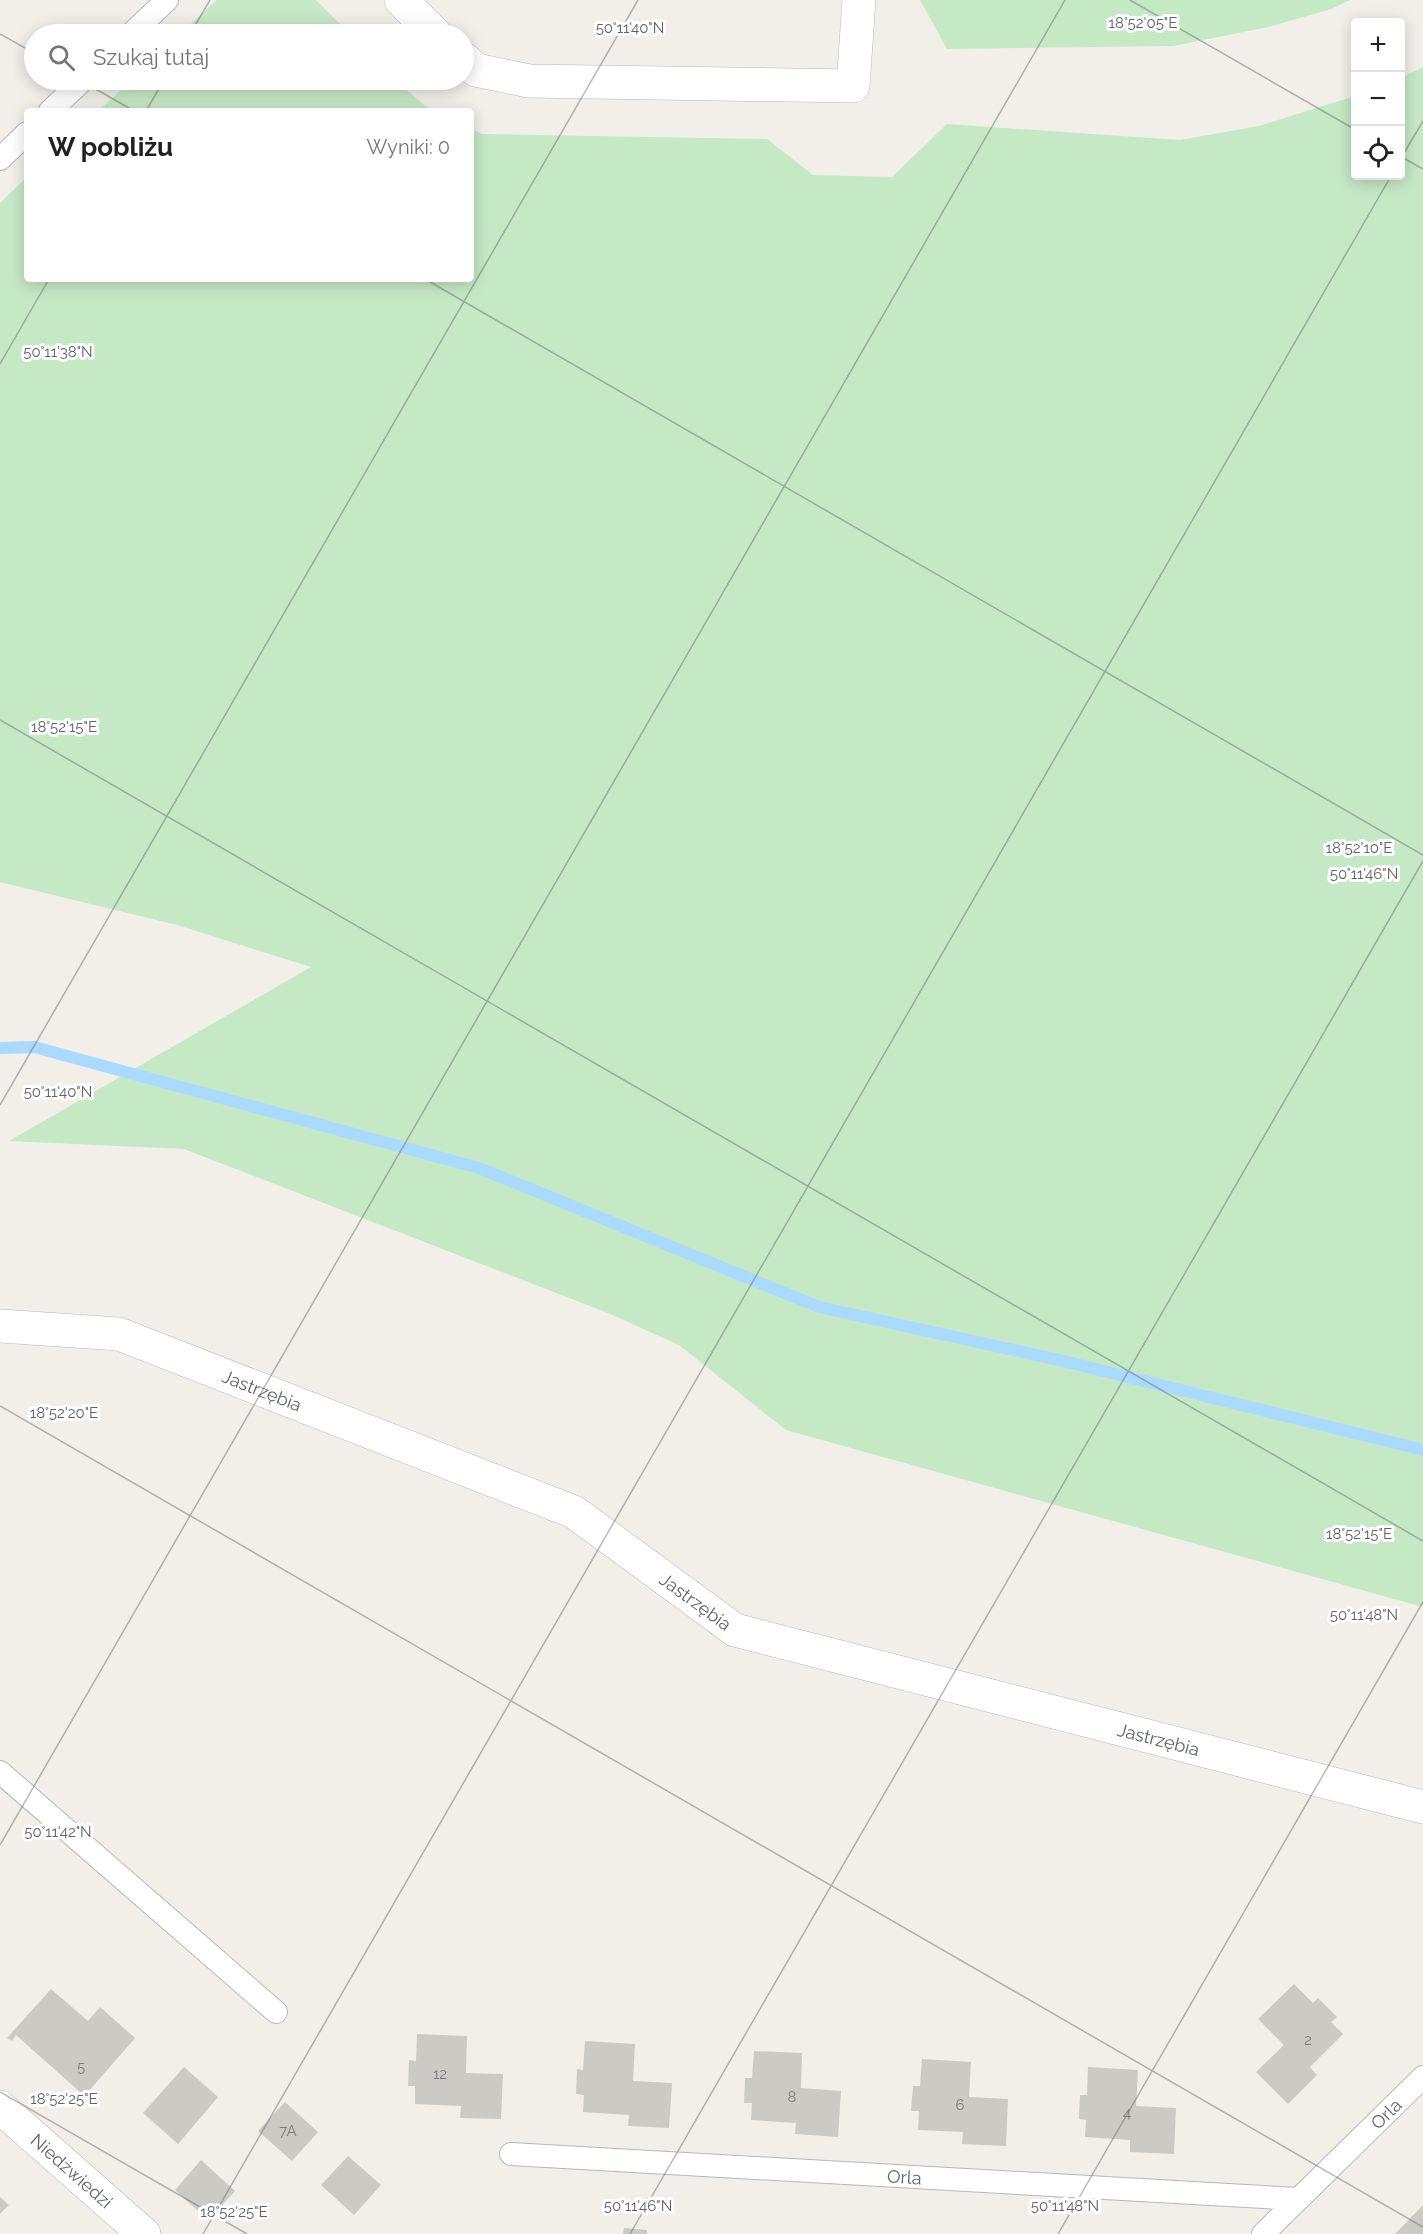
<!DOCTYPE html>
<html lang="pl">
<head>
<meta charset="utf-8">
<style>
  body { margin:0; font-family:Raleway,sans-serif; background:#f6f6f6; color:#202124 }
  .controls { position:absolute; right:18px; top:18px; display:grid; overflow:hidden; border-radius:6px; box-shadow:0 3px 15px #0003 }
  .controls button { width:54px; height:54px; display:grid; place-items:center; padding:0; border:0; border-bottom:2px solid #e0e0e0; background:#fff; color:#202124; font:30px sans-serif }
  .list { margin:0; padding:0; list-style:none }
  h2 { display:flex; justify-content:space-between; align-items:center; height:78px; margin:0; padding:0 24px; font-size:26px }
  h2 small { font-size:20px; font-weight:400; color:#757577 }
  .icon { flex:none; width:33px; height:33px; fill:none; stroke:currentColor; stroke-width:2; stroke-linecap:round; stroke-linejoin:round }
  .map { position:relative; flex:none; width:1423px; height:2234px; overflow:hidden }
  .search { position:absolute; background:#fff; box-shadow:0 3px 15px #0003; left:24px; top:24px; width:450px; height:66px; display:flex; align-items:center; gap:15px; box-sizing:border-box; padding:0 21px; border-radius:33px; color:#757577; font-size:22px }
  .panel { position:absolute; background:#fff; box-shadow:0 3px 15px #0003; left:24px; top:108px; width:450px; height:174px; border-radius:6px }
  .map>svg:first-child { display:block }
  .green { fill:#c5e8c5 }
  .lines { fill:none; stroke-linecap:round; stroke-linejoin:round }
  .stream { stroke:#aadaff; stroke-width:12 }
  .building { fill:#cccac5 }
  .lane-casing { stroke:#b5b8bc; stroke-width:24 }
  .street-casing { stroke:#b5b8bc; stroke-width:34 }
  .lane { stroke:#fff; stroke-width:22 }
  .street { stroke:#fff; stroke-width:33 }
  .ticks { fill:none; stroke:#5f6368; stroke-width:1.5; stroke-opacity:0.45 }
  .labels { text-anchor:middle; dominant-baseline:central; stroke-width:6; stroke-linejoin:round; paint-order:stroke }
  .number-label { font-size:15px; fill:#7a7d7f }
  .street-label { font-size:18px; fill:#5f6368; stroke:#fff }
  .ticks-label { font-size:15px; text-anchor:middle; fill:#5f6368; stroke:#fff; stroke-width:6; stroke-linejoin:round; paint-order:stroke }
</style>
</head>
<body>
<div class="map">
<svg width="1423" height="2234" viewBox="0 0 1423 2234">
  <rect width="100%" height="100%" fill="#f1efe8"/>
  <g class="green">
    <polygon points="217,0 316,0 350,34 180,34"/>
    <polygon points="920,0 1350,0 1331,9 1268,27 1173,46 947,49"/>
    <polygon points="1423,67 1423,1607 786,1430 679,1345 608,1313 184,1149 9,1141 311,967 177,925 0,882 0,203 27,177 27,279 471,279 471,129 482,134 767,139 813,175 892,177 947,124 1180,140 1259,126 1355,96 1356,176 1400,176 1401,78"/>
    <polygon points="132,80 395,80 431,111 98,111"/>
  </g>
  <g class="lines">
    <polyline class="stream" points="0,1048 34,1047 479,1168 819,1307 1055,1359 1423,1450"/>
  </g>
  <g class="building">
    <polygon points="1294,1984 1313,2003 1318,1998 1337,2017 1331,2022 1343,2034 1310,2067 1317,2075 1288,2104 1256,2072 1284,2045 1258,2019"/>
    <polygon points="51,1989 88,2021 100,2007 135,2038 80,2101 77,2098 81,2093 16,2035 12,2041 7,2038"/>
    <polygon points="417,2034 467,2036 466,2073 503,2074 501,2119 460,2118 461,2106 415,2104 415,2086 408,2086 409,2060 416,2061"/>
    <polygon points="585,2041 635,2044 633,2081 672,2083 669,2128 628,2126 629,2115 583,2112 584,2095 576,2094 577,2069 583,2070"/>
    <polygon points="754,2051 802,2053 801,2088 841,2091 838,2137 795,2134 796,2123 751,2120 752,2103 744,2103 745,2078 752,2078"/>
    <polygon points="922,2059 971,2062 969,2097 1008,2099 1006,2146 962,2144 963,2132 918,2130 919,2111 911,2111 913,2086 920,2086"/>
    <polygon points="184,2067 218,2097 178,2144 143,2113"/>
    <polygon points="1088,2067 1138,2070 1136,2106 1176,2108 1174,2154 1130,2152 1130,2140 1085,2137 1086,2120 1079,2119 1080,2095 1087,2095"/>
    <polygon points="285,2102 318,2132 292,2161 258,2131"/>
    <polygon points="348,2156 381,2185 354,2215 321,2185"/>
    <polygon points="201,2160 235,2191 208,2220 175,2190"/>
    <polygon points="0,2197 9,2205 0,2214"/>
    <polygon points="1423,2205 1423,2234 1395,2234 1399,2230"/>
    <polygon points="624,2228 647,2230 647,2234 623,2234"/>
  </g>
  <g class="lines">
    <g class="lane-casing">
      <g id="lane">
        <polyline points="131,34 167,0"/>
        <polyline points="50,111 83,80"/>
        <polyline points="0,159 27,133"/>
        <polyline points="0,1772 276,2012"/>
        <path id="s1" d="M511 2154 1298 2199"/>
        <path id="s2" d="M1263 2234 1423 2077"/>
      </g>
    </g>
    <g class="street-casing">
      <g id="street">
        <polyline points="401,0 435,34"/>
        <polyline points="464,59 476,70 529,81 853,86 859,0"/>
        <path id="s3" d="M0 1326 119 1334 574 1512 735 1630 1423 1807"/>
        <path id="s4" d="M0 2107 144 2234"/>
      </g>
    </g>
    <use href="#lane" class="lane"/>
    <use href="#street" class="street"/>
  </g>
  <path class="ticks" d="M1130 0 1356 130M0 34 34 53M190 34 210 0M80 80 134 111M146 111 164 80M1400 156 1423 169M1400 160 1423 121M425 279 1423 855M0 364 49 279M0 720 1423 1541M0 1105 638 0M0 1406 1423 2227M0 1845 1065 0M0 2092 247 2234M203 2234 1391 176M630 2234 1423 861M1058 2234 1423 1602"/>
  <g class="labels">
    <g class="number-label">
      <text x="1308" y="2040">2</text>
      <text x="81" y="2067">5</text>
      <text x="440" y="2074">12</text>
      <text x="792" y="2097">8</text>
      <text x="960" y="2105">6</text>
      <text x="1127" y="2113">4</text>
      <text x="288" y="2131">7A</text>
    </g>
    <g class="street-label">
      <text stroke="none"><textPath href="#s3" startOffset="273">Jastrzębia</textPath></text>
      <text stroke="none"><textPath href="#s3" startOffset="759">Jastrzębia</textPath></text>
      <text stroke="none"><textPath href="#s3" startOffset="1245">Jastrzębia</textPath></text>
      <text stroke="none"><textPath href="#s2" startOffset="172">Orla</textPath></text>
      <text stroke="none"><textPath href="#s4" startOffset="96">Niedźwiedzi</textPath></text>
      <text stroke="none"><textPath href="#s1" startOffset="394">Orla</textPath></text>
    </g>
  </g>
  <g class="ticks-label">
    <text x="1143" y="28">18°52'05"E</text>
    <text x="630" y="33">50°11'40"N</text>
    <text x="58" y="357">50°11'38"N</text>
    <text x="64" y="732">18°52'15"E</text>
    <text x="1359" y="853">18°52'10"E</text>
    <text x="1364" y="879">50°11'46"N</text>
    <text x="58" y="1097">50°11'40"N</text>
    <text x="64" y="1418">18°52'20"E</text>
    <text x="1359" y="1539">18°52'15"E</text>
    <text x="1364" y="1620">50°11'48"N</text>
    <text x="58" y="1837">50°11'42"N</text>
    <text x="64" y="2104">18°52'25"E</text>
    <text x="638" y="2211">50°11'46"N</text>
    <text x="1065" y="2211">50°11'48"N</text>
    <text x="234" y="2217">18°52'25"E</text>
  </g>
</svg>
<div class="controls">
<button>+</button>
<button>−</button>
<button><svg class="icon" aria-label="locate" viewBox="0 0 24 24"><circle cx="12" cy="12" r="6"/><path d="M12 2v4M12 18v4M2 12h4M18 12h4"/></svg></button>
</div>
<div class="search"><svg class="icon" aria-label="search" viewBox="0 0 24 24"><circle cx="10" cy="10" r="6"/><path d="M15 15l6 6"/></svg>Szukaj tutaj</div>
<section class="panel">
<h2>W pobliżu<small>Wyniki: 0</small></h2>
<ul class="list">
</ul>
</section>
</div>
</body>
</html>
